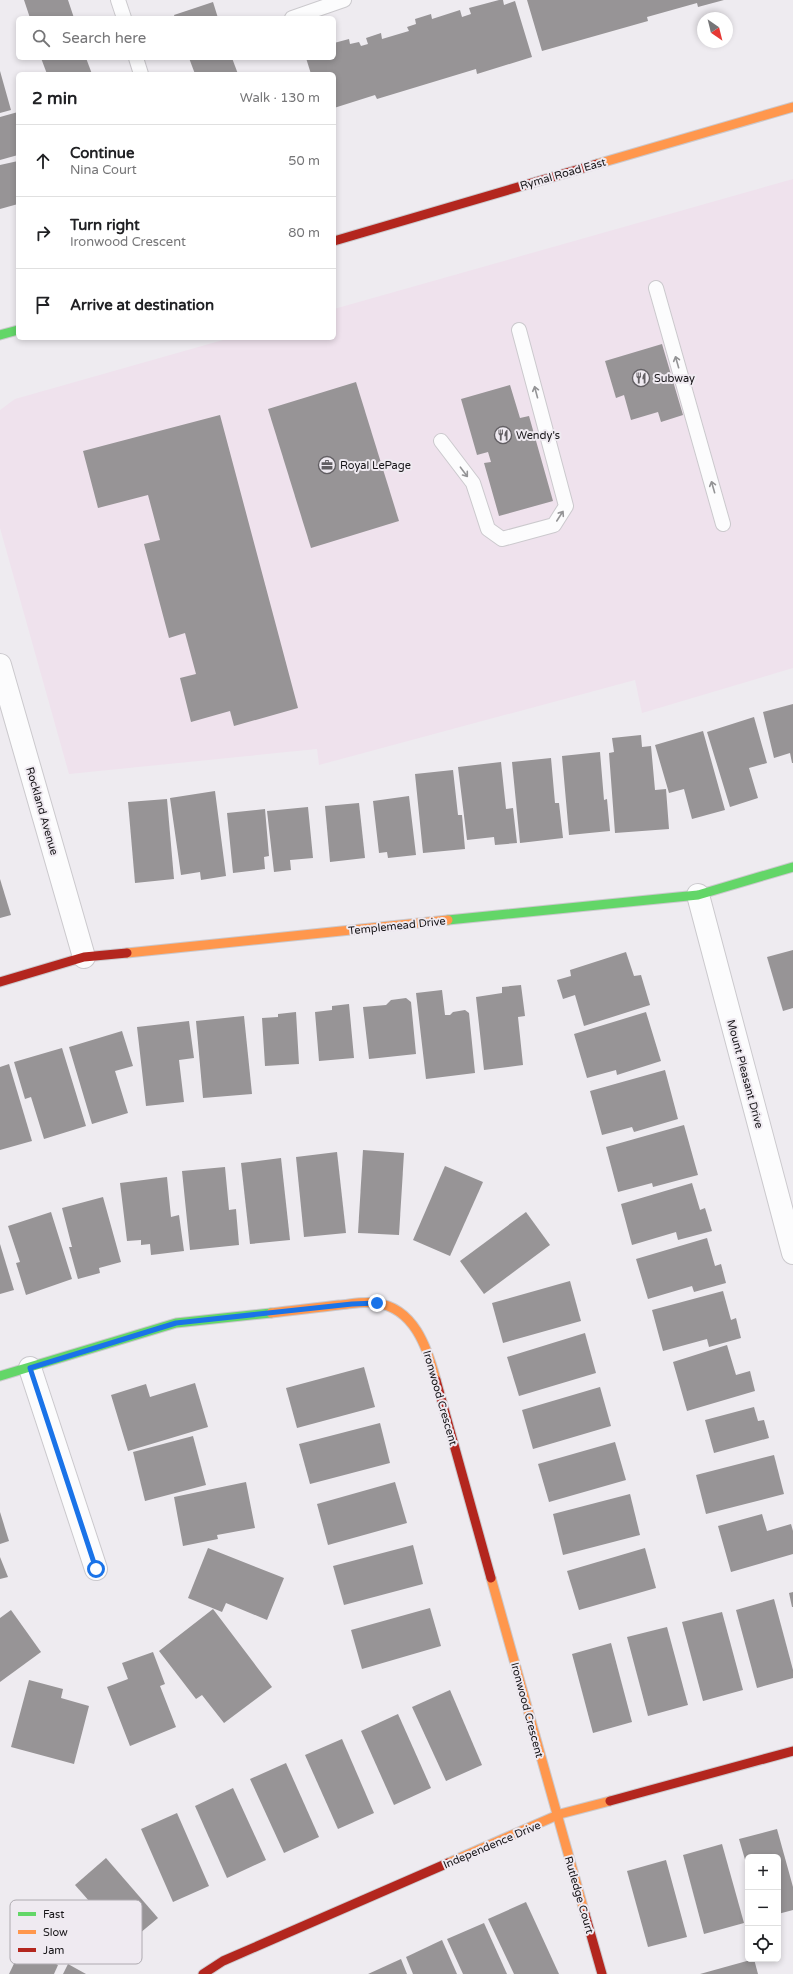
<!DOCTYPE html>
<html lang="en">
<head>
<meta charset="utf-8">
<style>
  body { margin:0; font-family:"Varela Round",sans-serif; background:#f6f6f6; color:#202124 }
  .controls { position:absolute; right:12px; bottom:12px; display:grid; overflow:hidden; border-radius:6px; box-shadow:0 2px 6px #0003 }
  .controls button { width:36px; height:36px; display:grid; place-items:center; padding:0; border:0; border-bottom:1px solid #e0e0e0; background:#fff; color:#202124; font:20px sans-serif }
  .compass { position:absolute; left:697px; top:12px; width:36px; height:36px; border-radius:50%; background:#fff; box-shadow:0 2px 6px #0003; rotate:145deg }
  .stop { position:absolute; width:12px; height:12px; margin:-9px; border:3px solid #1a73e8; border-radius:50%; background:#fff }
  .stop.end { background:#1a73e8; border-color:#fff; box-shadow:0 1px 4px #0008 }
  .list { margin:0; padding:0; list-style:none }
  h2 { display:flex; justify-content:space-between; align-items:center; height:52px; margin:0; padding:0 16px; font-size:17px }
  h2 small { font-size:13px; font-weight:400; color:#757577 }
  .list li { display:grid; grid-template-columns:26px 1fr auto; gap:12px; align-items:center; box-sizing:border-box; height:72px; padding:0 16px; border-top:1px solid #e0e0e0 }
  .list b { display:block; font-size:15px; white-space:nowrap }
  .list p { margin:0; font-size:13px; white-space:nowrap; color:#757577 }
  .list em { font-size:13px; font-style:normal; color:#757577 }
  .icon { flex:none; width:22px; height:22px; fill:none; stroke:currentColor; stroke-width:2; stroke-linecap:round; stroke-linejoin:round }
  .map { position:relative; flex:none; width:793px; height:1974px; overflow:hidden }
  .search { position:absolute; background:#fff; box-shadow:0 2px 6px #0003; left:16px; top:16px; width:320px; height:44px; display:flex; align-items:center; gap:10px; box-sizing:border-box; padding:0 14px; border-radius:6px; color:#757577; font-size:15px }
  .panel { position:absolute; background:#fff; box-shadow:0 2px 6px #0003; left:16px; top:72px; width:320px; height:268px; border-radius:6px }
  .map>svg:first-child { display:block }
  .commercial { fill:#efe2ed }
  .building { fill:#979496 }
  .lines { fill:none; stroke-linecap:round; stroke-linejoin:round }
  .lane-casing { stroke:#cbc9cd; stroke-width:16 }
  .street-casing { stroke:#cbc9cd; stroke-width:24 }
  .fast-casing { stroke:#cbc9cd; stroke-width:11 }
  .slow-casing { stroke:#cbc9cd; stroke-width:11 }
  .jam-casing { stroke:#cbc9cd; stroke-width:11 }
  .lane { stroke:#fcfcfd; stroke-width:14 }
  .street { stroke:#fcfcfd; stroke-width:22 }
  .fast { stroke:#63d668; stroke-width:9 }
  .slow { stroke:#ff974d; stroke-width:9 }
  .jam { stroke:#b3261e; stroke-width:9 }
  .oneway { stroke:#949496 }
  .route { stroke:#1a73e8; stroke-width:5 }
  .labels { text-anchor:middle; dominant-baseline:central; stroke-width:4; stroke-linejoin:round; paint-order:stroke }
  .street-label { font-size:11px; fill:#161417; stroke:#efeaf1 }
  .poi-label { font-size:11px; fill:#161417; stroke:#efeaf1; text-anchor:start }
  .key { fill:#efeaf1; stroke:#aeaab0; stroke-width:1 }
  .key-label { font-size:11px; fill:#161417 }
</style>
</head>
<body>
<div class="map">
<svg width="793" height="1974" viewBox="0 0 793 1974">
  <rect width="100%" height="100%" fill="#eeebf0"/>
  <polygon class="commercial" points="793,179 793,668 642,713 635,680 319,765 317,749 69,774 0,528 0,410 15,399 230,338 334,338 334,309"/>
  <g class="building">
    <polygon points="24,0 68,0 74,18 30,18"/>
    <polygon points="499,0 503,0 504,5 515,1 532,57 477,74 476,69 377,99 375,95 334,108 334,74 311,74 306,58 334,58 334,43 349,39 350,44 359,42 361,46 368,44 366,38 381,33 382,39 409,31 407,27 416,24 415,19 431,14 432,19 460,10 462,17 471,14 469,8"/>
    <polygon points="527,0 724,0 698,7 697,3 647,17 648,21 542,51"/>
    <polygon points="213,2 218,18 175,18 174,15"/>
    <polygon points="41,58 86,58 92,74 47,74"/>
    <polygon points="189,58 232,58 238,74 195,74"/>
    <polygon points="0,71 11,110 0,113"/>
    <polygon points="18,112 18,155 0,160 0,117"/>
    <polygon points="18,161 18,204 0,209 0,165"/>
    <polygon points="662,344 683,415 661,422 658,412 631,420 624,395 616,398 605,361"/>
    <polygon points="356,382 399,521 311,548 268,409"/>
    <polygon points="510,385 520,418 529,416 553,501 499,516 484,463 491,462 488,452 477,455 461,399"/>
    <polygon points="220,415 298,708 234,726 230,711 191,722 180,678 196,674 185,633 169,638 144,544 160,540 148,495 98,508 83,451"/>
    <polygon points="793,704 793,763 792,763 790,753 774,758 763,712"/>
    <polygon points="754,717 767,763 749,768 758,798 730,807 707,732"/>
    <polygon points="703,731 725,810 692,819 684,789 669,793 655,745"/>
    <polygon points="641,735 642,747 651,746 655,790 666,789 669,829 615,833 609,753 614,752 612,738"/>
    <polygon points="600,752 604,800 607,799 610,831 569,835 562,756"/>
    <polygon points="551,758 555,803 559,803 563,838 520,843 512,762"/>
    <polygon points="501,762 506,809 513,808 517,843 495,845 494,837 467,840 458,767"/>
    <polygon points="453,770 458,815 462,815 465,849 423,853 415,774"/>
    <polygon points="215,791 226,876 201,880 200,872 181,875 170,798"/>
    <polygon points="409,796 416,855 388,858 387,852 379,853 373,801"/>
    <polygon points="167,799 174,879 135,883 128,802"/>
    <polygon points="359,803 365,858 330,862 325,806"/>
    <polygon points="308,807 313,858 290,860 291,870 274,872 267,811"/>
    <polygon points="265,809 269,856 264,857 265,869 233,873 227,813"/>
    <polygon points="0,879 11,915 0,918"/>
    <polygon points="793,950 793,1008 783,1011 767,957"/>
    <polygon points="626,952 634,976 641,975 650,1005 584,1026 575,995 563,999 557,980 571,976 570,970"/>
    <polygon points="521,985 525,1016 518,1017 523,1065 484,1070 476,997 502,993 502,987"/>
    <polygon points="442,990 445,1015 450,1015 453,1012 465,1010 469,1013 475,1073 426,1079 416,993"/>
    <polygon points="406,998 411,1002 416,1054 369,1059 363,1007 386,1005 391,1000"/>
    <polygon points="349,1004 354,1058 319,1061 315,1012 332,1010 332,1006"/>
    <polygon points="296,1012 299,1064 265,1066 262,1018 278,1017 278,1014"/>
    <polygon points="646,1012 661,1061 617,1075 616,1070 587,1078 574,1034"/>
    <polygon points="244,1016 252,1094 203,1098 196,1021"/>
    <polygon points="189,1021 194,1058 179,1060 184,1102 146,1106 137,1027"/>
    <polygon points="122,1031 133,1066 115,1071 128,1113 92,1124 69,1047"/>
    <polygon points="62,1048 86,1126 44,1139 31,1097 25,1099 14,1062"/>
    <polygon points="9,1064 32,1141 0,1150 0,1067"/>
    <polygon points="665,1070 678,1119 634,1132 632,1127 602,1135 590,1091"/>
    <polygon points="684,1125 698,1175 653,1187 652,1183 618,1192 606,1147"/>
    <polygon points="363,1150 404,1153 399,1235 358,1233"/>
    <polygon points="337,1152 346,1233 304,1237 296,1157"/>
    <polygon points="281,1158 290,1240 250,1244 241,1163"/>
    <polygon points="445,1166 483,1182 450,1256 413,1240"/>
    <polygon points="225,1167 229,1210 236,1209 239,1245 190,1250 182,1171"/>
    <polygon points="167,1177 171,1217 179,1215 184,1251 151,1255 150,1244 141,1245 141,1240 127,1241 120,1183"/>
    <polygon points="692,1183 700,1210 705,1208 712,1231 678,1240 676,1232 632,1245 621,1204"/>
    <polygon points="103,1197 121,1262 99,1268 100,1273 78,1279 69,1247 72,1247 62,1208"/>
    <polygon points="51,1212 72,1279 26,1295 16,1263 20,1262 8,1226"/>
    <polygon points="526,1212 550,1245 484,1294 460,1261"/>
    <polygon points="707,1238 715,1266 721,1264 726,1283 694,1292 692,1286 648,1299 636,1259"/>
    <polygon points="0,1244 14,1290 0,1294"/>
    <polygon points="570,1281 581,1321 503,1343 492,1303"/>
    <polygon points="723,1291 731,1320 736,1318 741,1338 709,1347 707,1339 663,1351 652,1310"/>
    <polygon points="585,1333 596,1373 519,1396 507,1357"/>
    <polygon points="727,1345 736,1375 750,1371 755,1391 687,1411 673,1362"/>
    <polygon points="364,1367 375,1407 297,1428 286,1388"/>
    <polygon points="195,1383 208,1427 128,1451 111,1395 146,1384 150,1397"/>
    <polygon points="600,1387 611,1426 533,1449 522,1410"/>
    <polygon points="754,1407 758,1421 764,1420 769,1438 714,1453 705,1420"/>
    <polygon points="380,1423 390,1463 310,1484 299,1444"/>
    <polygon points="193,1436 206,1485 145,1501 133,1452"/>
    <polygon points="615,1442 626,1480 549,1502 538,1464"/>
    <polygon points="774,1455 784,1494 706,1514 696,1475"/>
    <polygon points="246,1482 255,1528 217,1535 218,1539 183,1546 174,1497"/>
    <polygon points="395,1482 407,1523 328,1545 317,1504"/>
    <polygon points="630,1494 640,1535 563,1555 553,1514"/>
    <polygon points="0,1512 9,1541 0,1544"/>
    <polygon points="762,1514 767,1531 791,1524 793,1531 793,1554 731,1572 718,1526"/>
    <polygon points="413,1545 423,1584 344,1605 333,1566"/>
    <polygon points="208,1548 284,1578 267,1620 226,1603 222,1612 188,1598"/>
    <polygon points="645,1548 656,1588 579,1610 567,1571"/>
    <polygon points="0,1557 8,1577 0,1579"/>
    <polygon points="793,1592 793,1607 792,1607 789,1593"/>
    <polygon points="774,1599 793,1670 793,1678 757,1688 736,1610"/>
    <polygon points="430,1608 441,1646 362,1669 351,1630"/>
    <polygon points="213,1609 272,1687 224,1723 202,1695 196,1699 159,1651"/>
    <polygon points="11,1610 41,1652 0,1682 0,1618"/>
    <polygon points="722,1612 743,1690 703,1701 682,1622"/>
    <polygon points="667,1627 688,1705 648,1716 627,1637"/>
    <polygon points="611,1643 632,1722 593,1733 572,1654"/>
    <polygon points="153,1652 165,1684 160,1686 176,1727 130,1746 107,1687 128,1679 122,1663"/>
    <polygon points="29,1680 63,1689 61,1698 89,1706 74,1764 11,1747"/>
    <polygon points="450,1690 482,1765 446,1781 412,1707"/>
    <polygon points="398,1714 431,1788 394,1805 361,1731"/>
    <polygon points="342,1739 374,1813 338,1829 305,1755"/>
    <polygon points="286,1763 319,1837 284,1853 250,1779"/>
    <polygon points="233,1788 266,1860 227,1878 195,1806"/>
    <polygon points="177,1813 209,1886 173,1902 141,1829"/>
    <polygon points="777,1829 793,1887 793,1910 778,1914 778,1857 748,1857 748,1870 739,1839"/>
    <polygon points="722,1844 744,1923 704,1934 683,1855"/>
    <polygon points="106,1858 158,1918 127,1944 75,1885"/>
    <polygon points="666,1860 687,1937 648,1947 627,1871"/>
    <polygon points="526,1902 559,1974 514,1974 488,1919"/>
    <polygon points="484,1923 507,1974 463,1974 447,1939"/>
    <polygon points="442,1940 457,1974 413,1974 406,1957"/>
    <polygon points="22,1947 58,1965 54,1974 9,1974"/>
    <polygon points="401,1959 407,1974 368,1974"/>
    <polygon points="754,1959 758,1974 700,1974"/>
    <polygon points="68,1964 86,1974 63,1974"/>
  </g>
  <g class="lines">
    <g class="lane-casing">
      <g id="lane">
        <polyline points="118,0 124,18"/>
        <polyline points="292,18 344,0"/>
        <polyline points="136,58 141,74"/>
        <polyline points="656,288 723,524"/>
        <polyline points="441,441 473,483 488,529 502,539 554,525 566,506 519,330"/>
      </g>
    </g>
    <g class="street-casing">
      <g id="street">
        <polyline points="0,665 84,957"/>
        <polyline points="698,895 793,1253"/>
        <polyline points="30,1368 96,1569"/>
      </g>
    </g>
    <g class="fast-casing">
      <g id="fast">
        <polyline points="0,335 18,330"/>
        <polyline points="448,920 698,895 793,867"/>
        <polyline points="0,1376 176,1323 271,1313"/>
      </g>
    </g>
    <g class="slow-casing">
      <g id="slow">
        <polyline points="597,164 793,107"/>
        <polyline points="127,953 448,920"/>
        <path d="M271 1313C294 1310 316 1308 339 1305 351 1304 364 1301 376 1303 414 1308 427 1347 436 1380"/>
        <polyline points="491,1578 585,1914"/>
        <polyline points="448,1863 560,1814 610,1801"/>
      </g>
    </g>
    <g class="jam-casing">
      <g id="jam">
        <polyline points="334,241 597,164"/>
        <polyline points="0,982 84,957 127,953"/>
        <polyline points="436,1380 491,1578"/>
        <polyline points="610,1801 793,1751"/>
        <polyline points="585,1914 602,1974"/>
        <polyline points="203,1974 223,1961 448,1863"/>
      </g>
    </g>
    <use href="#lane" class="lane"/>
    <use href="#street" class="street"/>
    <use href="#fast" class="fast"/>
    <use href="#slow" class="slow"/>
    <use href="#jam" class="jam"/>
  </g>
  <defs><path id="oneway-shaft" d="M-6 0H5M1.5-3L5.5 0L1.5 3" fill="none" stroke-width="1.6" stroke-linecap="round" stroke-linejoin="round"/></defs>
  <g class="oneway">
    <use href="#oneway-shaft" transform="translate(677 362) rotate(-106)"/>
    <use href="#oneway-shaft" transform="translate(536 392) rotate(-105)"/>
    <use href="#oneway-shaft" transform="translate(464 472) rotate(53)"/>
    <use href="#oneway-shaft" transform="translate(713 487) rotate(-106)"/>
    <use href="#oneway-shaft" transform="translate(560 516) rotate(-57)"/>
  </g>
  <g class="lines">
    <polyline class="route" points="96,1569 30,1368 176,1323 352,1304 377,1303"/>
  </g>
  <defs>
    <g id="restaurant-ring" transform="scale(0.9)"><circle r="9.5" fill="#efeaf1" stroke="#625f63" stroke-width="1.5"/><path d="M-5-6h1v4h1v-4h1v4h1v-4h1v5L-1.5 .5V6h-2V.5L-5-1ZM5-6V6H3V1.5H1.5Q1.5-4 5-6Z" fill="#625f63"/></g>
    <g id="office-ring" transform="scale(0.9)"><circle r="9.5" fill="#efeaf1" stroke="#625f63" stroke-width="1.5"/><path d="M-6-3h4V-5.5h4V-3h4V5H-6ZM-1-4.5V-3h2v-1.5ZM-6 0V1H6V0Z" fill="#625f63"/></g>
  </defs>
  <g fill-rule="evenodd">
    <use href="#restaurant-ring" x="641" y="378"/>
    <use href="#restaurant-ring" x="503" y="435"/>
    <use href="#office-ring" x="327" y="465"/>
  </g>
  <g class="labels">
    <g class="street-label">
      <text transform="translate(563 174) rotate(-16)">Rymal Road East</text>
      <text transform="translate(42 811) rotate(74)">Rockland Avenue</text>
      <text transform="translate(397 926) rotate(-6)">Templemead Drive</text>
      <text transform="translate(745 1074) rotate(75)">Mount Pleasant Drive</text>
      <text transform="translate(440 1398) rotate(74)">Ironwood Crescent</text>
      <text transform="translate(527 1710) rotate(75)">Ironwood Crescent</text>
      <text transform="translate(492 1845) rotate(-23)">Independence Drive</text>
      <text transform="translate(579 1895) rotate(74)">Rutledge Court</text>
    </g>
    <g class="poi-label">
      <text x="654" y="378">Subway</text>
      <text x="516" y="435">Wendy's</text>
      <text x="340" y="465">Royal LePage</text>
    </g>
  </g>
  <rect x="10" y="1900" width="132" height="64" rx="6" class="key"/>
  <rect x="18" y="1912" width="18" height="4" fill="#63d668"/>
  <rect x="18" y="1930" width="18" height="4" fill="#ff974d"/>
  <rect x="18" y="1948" width="18" height="4" fill="#b3261e"/>
  <g class="key-label">
    <text x="43" y="1918">Fast</text>
    <text x="43" y="1936">Slow</text>
    <text x="43" y="1954">Jam</text>
  </g>
</svg>
<div class="controls">
<button>+</button>
<button>−</button>
<button><svg class="icon" aria-label="locate" viewBox="0 0 24 24"><circle cx="12" cy="12" r="6"/><path d="M12 2v4M12 18v4M2 12h4M18 12h4"/></svg></button>
</div>
<svg class="compass" viewBox="-18 -18 36 36"><path d="M0-13l5 13h-10z" fill="#e53935"/><path d="M0 13l5-13h-10z" fill="#757577"/></svg>
<div class="stop" style="left:96px;top:1569px"></div>
<div class="stop end" style="left:377px;top:1303px"></div>
<div class="search"><svg class="icon" aria-label="search" viewBox="0 0 24 24"><circle cx="10" cy="10" r="6"/><path d="M15 15l6 6"/></svg>Search here</div>
<section class="panel">
<h2>2 min<small>Walk · 130 m</small></h2>
<ul class="list">
<li><svg class="icon" aria-label="ahead" viewBox="0 0 24 24"><path d="M12 20V5M6 11l6-6 6 6"/></svg><div><b>Continue</b><p>Nina Court</p></div><em>50 m</em></li>
<li><svg class="icon" aria-label="right" viewBox="0 0 24 24"><path d="M7 20v-9h11M14 6l5 5-5 5"/></svg><div><b>Turn right</b><p>Ironwood Crescent</p></div><em>80 m</em></li>
<li><svg class="icon" aria-label="arrive" viewBox="0 0 24 24"><path d="M6 21V4h12l-3 4 3 4H6"/></svg><div><b>Arrive at destination</b></div></li>
</ul>
</section>
</div>
</body>
</html>
